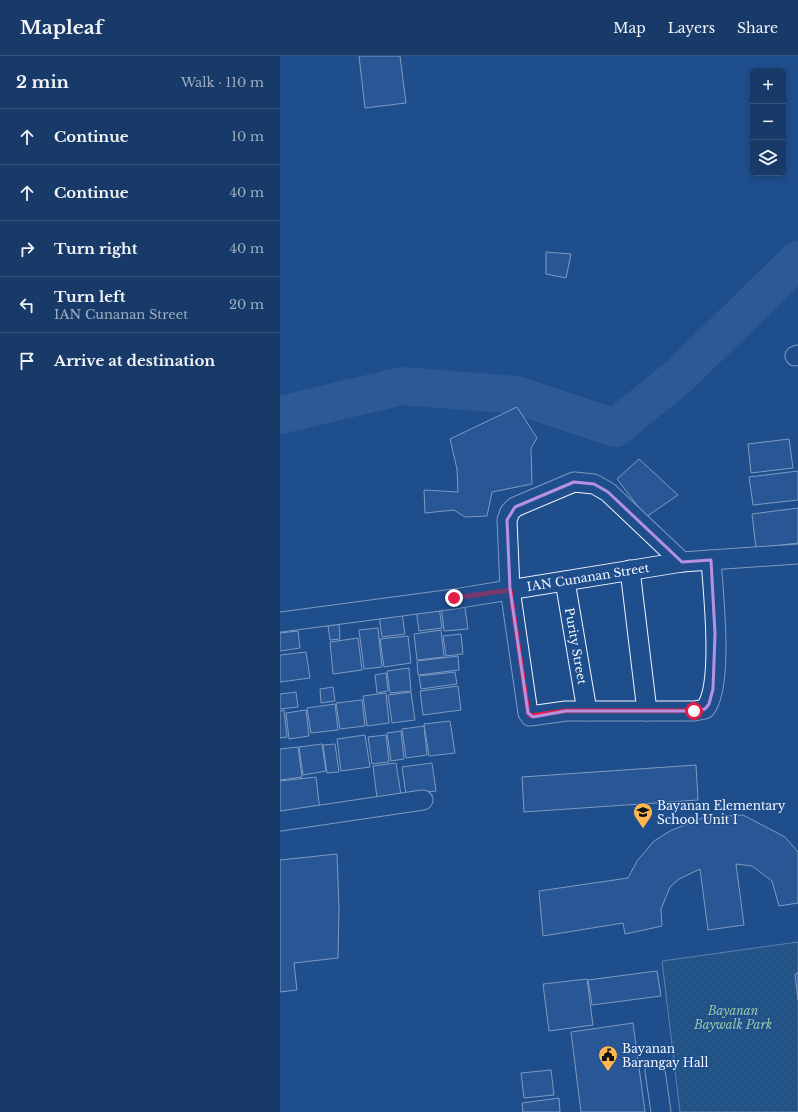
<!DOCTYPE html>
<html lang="en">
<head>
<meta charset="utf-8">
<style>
  body { margin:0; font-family:"Libre Baskerville",serif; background:#20416f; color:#f1f3f6 }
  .controls { position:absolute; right:12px; top:12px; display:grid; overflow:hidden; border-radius:6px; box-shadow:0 2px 6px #0003 }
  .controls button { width:36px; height:36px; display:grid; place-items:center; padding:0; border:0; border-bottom:1px solid #36547d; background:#173a69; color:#f1f3f6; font:20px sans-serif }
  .stop { position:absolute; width:12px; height:12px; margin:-9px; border:3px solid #e11d48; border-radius:50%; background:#fff }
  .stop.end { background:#e11d48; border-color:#fff; box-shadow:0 1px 4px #0008 }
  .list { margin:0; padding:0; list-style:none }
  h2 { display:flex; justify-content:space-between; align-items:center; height:52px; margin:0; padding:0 16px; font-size:17px }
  h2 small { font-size:13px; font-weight:400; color:#9eadc0 }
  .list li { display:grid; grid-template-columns:26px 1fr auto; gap:12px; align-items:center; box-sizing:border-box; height:56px; padding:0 16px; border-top:1px solid #36547d }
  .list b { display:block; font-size:15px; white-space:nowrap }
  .list p { margin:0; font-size:13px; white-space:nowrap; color:#9eadc0 }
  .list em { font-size:13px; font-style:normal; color:#9eadc0 }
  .icon { flex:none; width:22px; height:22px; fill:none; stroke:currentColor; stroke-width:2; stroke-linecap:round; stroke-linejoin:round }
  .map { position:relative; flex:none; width:518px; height:1056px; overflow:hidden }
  header { display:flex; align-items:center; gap:24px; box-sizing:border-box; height:56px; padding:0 20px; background:#173a69; border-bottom:1px solid #36547d }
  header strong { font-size:19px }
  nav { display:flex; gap:22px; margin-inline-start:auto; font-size:14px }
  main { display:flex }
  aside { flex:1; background:#173a69 }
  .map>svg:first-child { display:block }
  .green { fill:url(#green-dots); stroke:#a8bbd7 }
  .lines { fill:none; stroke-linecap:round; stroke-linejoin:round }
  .river { stroke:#3b69a3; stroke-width:38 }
  .building { fill:#3563a3; stroke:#f2f6ff }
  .street-casing { stroke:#f2f6ff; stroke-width:21 }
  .street { stroke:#1f4e8c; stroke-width:19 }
  .route { stroke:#e11d48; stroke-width:5 }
  .marked { fill:none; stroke:#b691df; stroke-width:3; stroke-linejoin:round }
  .labels { text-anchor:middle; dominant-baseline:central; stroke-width:3; stroke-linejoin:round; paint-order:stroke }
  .street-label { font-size:12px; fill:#f2f6ff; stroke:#1f4e8c }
  .poi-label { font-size:12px; fill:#f2f6ff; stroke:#1f4e8c; text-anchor:start }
  .park-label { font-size:12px; font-style:italic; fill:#97c8a6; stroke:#1f4e8c }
</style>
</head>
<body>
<header>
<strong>Mapleaf</strong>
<nav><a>Map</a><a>Layers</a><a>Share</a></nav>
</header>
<main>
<aside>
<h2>2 min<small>Walk · 110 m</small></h2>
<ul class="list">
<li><svg class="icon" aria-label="ahead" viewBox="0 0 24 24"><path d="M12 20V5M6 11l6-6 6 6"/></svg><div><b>Continue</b></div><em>10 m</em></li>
<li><svg class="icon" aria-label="ahead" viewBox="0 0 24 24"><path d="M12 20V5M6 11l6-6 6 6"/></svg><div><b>Continue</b></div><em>40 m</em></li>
<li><svg class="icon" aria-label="right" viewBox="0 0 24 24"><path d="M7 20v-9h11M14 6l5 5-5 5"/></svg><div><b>Turn right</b></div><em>40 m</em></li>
<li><svg class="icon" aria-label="left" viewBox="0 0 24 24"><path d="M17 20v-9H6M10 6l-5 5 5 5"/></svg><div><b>Turn left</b><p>IAN Cunanan Street</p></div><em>20 m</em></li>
<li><svg class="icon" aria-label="arrive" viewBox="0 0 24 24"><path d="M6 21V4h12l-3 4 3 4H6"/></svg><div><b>Arrive at destination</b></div></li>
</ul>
</aside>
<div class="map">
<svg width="518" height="1056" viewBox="0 0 518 1056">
  <defs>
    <pattern id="green-dots" width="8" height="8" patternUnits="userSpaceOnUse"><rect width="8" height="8" fill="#245a82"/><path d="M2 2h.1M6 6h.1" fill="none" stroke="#447295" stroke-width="1.8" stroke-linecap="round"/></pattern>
  </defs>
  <rect width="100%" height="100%" fill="#1f4e8c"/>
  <polygon class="green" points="518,886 518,1056 400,1056 382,905"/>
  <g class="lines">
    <polyline class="river" points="0,359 122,330 236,339 335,372 399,320 518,204"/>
  </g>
  <g class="building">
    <polygon points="79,0 120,0 126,47 85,52"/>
    <polygon points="266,196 291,198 286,222 266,218"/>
    <polygon points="237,351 257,382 251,392 252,428 212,436 207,460 185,461 174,454 145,457 144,434 178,436 177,413 170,383"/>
    <polygon points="509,383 513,412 471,417 468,388"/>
    <polygon points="359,403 398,439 366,461 337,423"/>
    <polygon points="518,415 518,444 473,449 469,421"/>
    <polygon points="518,452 518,487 476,492 472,458"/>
    <polygon points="184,545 188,573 164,575 161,548"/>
    <polygon points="159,550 162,572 139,575 136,553"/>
    <polygon points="122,557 125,578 102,581 99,560"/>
    <polygon points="59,568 60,583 50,584 48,570"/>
    <polygon points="98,572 102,611 84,613 79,574"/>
    <polygon points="161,574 164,601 137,604 134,578"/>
    <polygon points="18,575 20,592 0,595 0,577"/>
    <polygon points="181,578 183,598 166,600 163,580"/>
    <polygon points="128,580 131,607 104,611 100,583"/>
    <polygon points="78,582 82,614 53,618 50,586"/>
    <polygon points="26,596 30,622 0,626 0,599"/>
    <polygon points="178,600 179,614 138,619 137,605"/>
    <polygon points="129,612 131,635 110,637 107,615"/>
    <polygon points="175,616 177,628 141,633 139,620"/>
    <polygon points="106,617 108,635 97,637 95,619"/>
    <polygon points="178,630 181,654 143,659 140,635"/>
    <polygon points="53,631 55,645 41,647 40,633"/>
    <polygon points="16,636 18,651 0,653 0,638"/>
    <polygon points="131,636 135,664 112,667 108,639"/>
    <polygon points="106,637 109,667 87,670 83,640"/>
    <polygon points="82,644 85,670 60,673 56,647"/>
    <polygon points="55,648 58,674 31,677 27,652"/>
    <polygon points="4,654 7,681 0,682 0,655"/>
    <polygon points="26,654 29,680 9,683 6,657"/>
    <polygon points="170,665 175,697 149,700 144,668"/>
    <polygon points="144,670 147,699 126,702 122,673"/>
    <polygon points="121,675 124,703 111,705 107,677"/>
    <polygon points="85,679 90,711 61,715 57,683"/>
    <polygon points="106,679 109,706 92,708 88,681"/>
    <polygon points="42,688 46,715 23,719 19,691"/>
    <polygon points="55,688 59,716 47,717 43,689"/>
    <polygon points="18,691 22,721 0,724 0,693"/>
    <polygon points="116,707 121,739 97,742 93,710"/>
    <polygon points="152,707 156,735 126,739 122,711"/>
    <polygon points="416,709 418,744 244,756 242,721"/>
    <polygon points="36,721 40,755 0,760 0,725"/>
    <polygon points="463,759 505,781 518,796 518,847 499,850 492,825 472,810 456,808 464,869 428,874 420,813 399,823 390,831 381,853 382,870 345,878 343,867 263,880 259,835 348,822 357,805 374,785 390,775 422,762"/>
    <polygon points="57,798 59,852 58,902 14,907 17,934 0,936 0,804"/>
    <polygon points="377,915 381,940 312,949 308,924"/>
    <polygon points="518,917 518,944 515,918"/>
    <polygon points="307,923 313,969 269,975 263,928"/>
    <polygon points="353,967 365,1056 301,1056 291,976"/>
    <polygon points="271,1014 274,1039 244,1042 241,1017"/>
    <polygon points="279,1042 280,1056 243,1056 242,1047"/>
  </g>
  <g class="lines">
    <g class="street-casing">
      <g id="street">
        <polyline points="515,300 518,299"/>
        <path d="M402 506 328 436 314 428 294 426 235 451 230 456 227 464 230 533 248 657 250 660 286 655H414L425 653C444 630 433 535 431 504"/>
        <polyline points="350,514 367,655"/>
        <polyline points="285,525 307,655"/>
        <polyline points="0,566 174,543 402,506 518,498"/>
        <polyline points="0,765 143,744"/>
        <polyline points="375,1015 381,1056"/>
      </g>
    </g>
    <use href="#street" class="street"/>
  </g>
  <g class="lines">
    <polyline class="route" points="174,542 230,534 248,657 250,660 286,655 414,655"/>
  </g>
  <path d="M0 0H518V1056H0ZM294 426 314 428 328 436 402 506 431 504 435 578 433 633 429 648 425 653 414 655H286L253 661 248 657 230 533 227 464 235 451Z" fill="#1f4e8c" fill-opacity=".55" fill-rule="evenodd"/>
  <path class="marked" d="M294 426 314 428 328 436 402 506 431 504 435 578 433 633 429 648 425 653 414 655H286L253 661 248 657 230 533 227 464 235 451Z"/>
  <defs>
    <g id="school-pin" transform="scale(1)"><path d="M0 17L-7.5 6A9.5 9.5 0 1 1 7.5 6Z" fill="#ffb74d" stroke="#1f4e8c"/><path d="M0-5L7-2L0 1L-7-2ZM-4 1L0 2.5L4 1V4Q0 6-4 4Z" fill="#111"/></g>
    <g id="civic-pin" transform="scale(1)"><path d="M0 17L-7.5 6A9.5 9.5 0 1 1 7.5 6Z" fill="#ffb74d" stroke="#1f4e8c"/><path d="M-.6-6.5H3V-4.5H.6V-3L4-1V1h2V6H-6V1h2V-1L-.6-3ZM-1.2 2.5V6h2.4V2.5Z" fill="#111"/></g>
  </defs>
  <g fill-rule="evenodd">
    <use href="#school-pin" x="363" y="756"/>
    <use href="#civic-pin" x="328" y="999"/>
  </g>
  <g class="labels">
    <g class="street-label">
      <text transform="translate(308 521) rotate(-9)">IAN Cunanan Street</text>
      <text transform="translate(296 590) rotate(80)">Purity Street</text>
    </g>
    <g class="poi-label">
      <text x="377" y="749">Bayanan Elementary<tspan x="377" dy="14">School Unit I</tspan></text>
      <text x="342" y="992">Bayanan<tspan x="342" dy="14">Barangay Hall</tspan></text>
    </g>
    <g class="park-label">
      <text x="453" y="954">Bayanan<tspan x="453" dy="14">Baywalk Park</tspan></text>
    </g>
  </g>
</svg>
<div class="controls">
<button>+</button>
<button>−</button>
<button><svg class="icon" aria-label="layers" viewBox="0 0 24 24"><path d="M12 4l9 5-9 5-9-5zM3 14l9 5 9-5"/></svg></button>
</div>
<div class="stop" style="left:414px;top:655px"></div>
<div class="stop end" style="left:174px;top:542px"></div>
</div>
</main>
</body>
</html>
